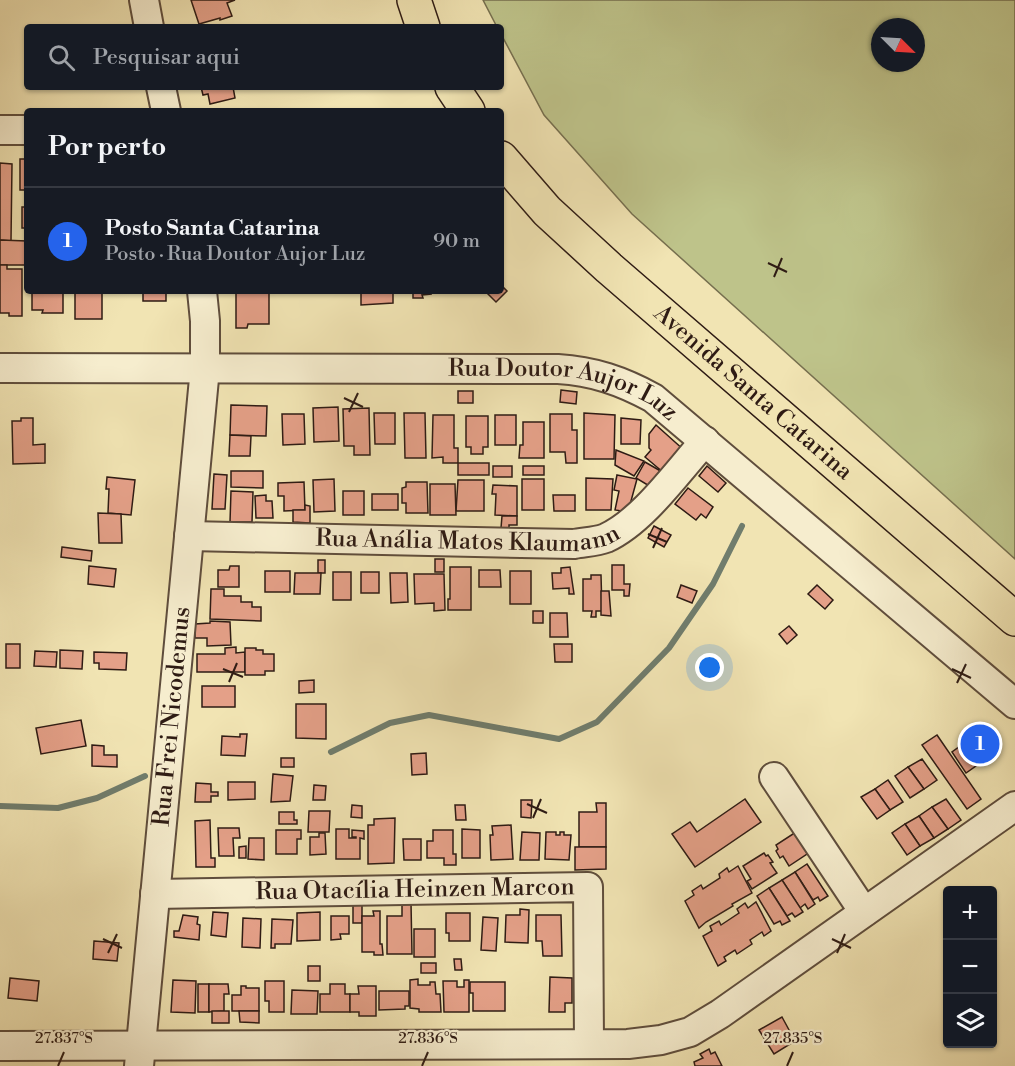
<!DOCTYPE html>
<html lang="pt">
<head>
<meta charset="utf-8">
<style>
  body { margin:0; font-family:"Libre Bodoni",serif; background:#20242c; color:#f1f3f6 }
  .controls { position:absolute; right:18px; bottom:18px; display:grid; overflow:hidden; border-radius:6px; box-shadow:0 2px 4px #0004 }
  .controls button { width:54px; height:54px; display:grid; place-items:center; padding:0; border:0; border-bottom:2px solid #363941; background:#171b24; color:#f1f3f6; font:30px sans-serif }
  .compass { position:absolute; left:871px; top:18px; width:54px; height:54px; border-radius:50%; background:#171b24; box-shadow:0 2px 4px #0004; rotate:114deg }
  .you { position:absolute; left:710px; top:668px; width:21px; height:21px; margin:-15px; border:4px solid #fff; border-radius:50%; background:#1a73e8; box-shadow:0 0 0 9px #1a73e833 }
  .badge { display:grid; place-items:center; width:39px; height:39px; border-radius:50%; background:#2563eb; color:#fff; font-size:20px; font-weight:700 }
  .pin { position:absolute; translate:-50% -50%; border:3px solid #fff; box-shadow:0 2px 6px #0006 }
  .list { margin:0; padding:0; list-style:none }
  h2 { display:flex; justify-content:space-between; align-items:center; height:78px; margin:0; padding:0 24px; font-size:26px }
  h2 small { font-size:20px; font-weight:400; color:#9ea1a6 }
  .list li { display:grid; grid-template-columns:39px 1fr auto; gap:18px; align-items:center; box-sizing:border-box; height:108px; padding:0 24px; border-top:2px solid #363941 }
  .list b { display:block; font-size:22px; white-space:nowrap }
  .list p { margin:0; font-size:20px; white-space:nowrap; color:#9ea1a6 }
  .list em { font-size:20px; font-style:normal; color:#9ea1a6 }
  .icon { flex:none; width:33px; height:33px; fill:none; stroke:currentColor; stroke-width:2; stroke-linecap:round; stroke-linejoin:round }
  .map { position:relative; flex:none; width:1015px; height:1066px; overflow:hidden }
  .search { position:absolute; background:#171b24; box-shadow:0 2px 4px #0004; left:24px; top:24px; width:480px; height:66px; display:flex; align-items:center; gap:15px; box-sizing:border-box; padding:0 21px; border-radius:6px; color:#9ea1a6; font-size:22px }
  .panel { position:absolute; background:#171b24; box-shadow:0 2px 4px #0004; left:24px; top:108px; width:480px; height:186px; border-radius:6px }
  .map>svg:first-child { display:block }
  .green { fill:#bec38a; stroke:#766f4f; stroke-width:1.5; fill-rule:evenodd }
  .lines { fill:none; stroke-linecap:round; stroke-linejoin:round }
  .stream { stroke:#707d6d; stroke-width:6 }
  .building { fill:#e4a088; stroke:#2e1b14; stroke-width:1.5 }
  .minor-casing { stroke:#5f4d3c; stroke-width:32 }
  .major-casing { stroke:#2e1b14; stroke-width:36 }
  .minor { stroke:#f6edce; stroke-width:28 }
  .major { stroke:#f1e4b3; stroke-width:33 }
  .ticks { fill:none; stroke:#2e1b14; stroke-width:2 }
  .labels { text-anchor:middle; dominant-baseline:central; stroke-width:4.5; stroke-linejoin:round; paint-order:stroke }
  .street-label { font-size:24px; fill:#2e1b14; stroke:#f6edce }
  .ticks-label { font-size:15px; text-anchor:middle; fill:#2e1b14; stroke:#f6edce; stroke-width:4.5; stroke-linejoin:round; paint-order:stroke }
</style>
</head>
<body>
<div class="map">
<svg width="1015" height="1066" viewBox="0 0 1015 1066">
  <rect width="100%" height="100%" fill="#f1e4b3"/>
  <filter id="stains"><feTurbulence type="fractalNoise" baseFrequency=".00333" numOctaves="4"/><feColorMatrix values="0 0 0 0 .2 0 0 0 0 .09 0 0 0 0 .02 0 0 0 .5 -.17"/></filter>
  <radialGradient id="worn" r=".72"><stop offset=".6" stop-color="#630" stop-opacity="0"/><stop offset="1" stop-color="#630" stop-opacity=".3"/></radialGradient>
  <path class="green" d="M483 0H1015V559L632 214 544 115 501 34V27H497ZM880 27H916V63H880Z"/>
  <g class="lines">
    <g class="stream">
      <polyline points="331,752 390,723 429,715 559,739 597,722 669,648 713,584 742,526"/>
      <polyline points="0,806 58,808 97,798 145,776"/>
    </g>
  </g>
  <g class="building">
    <polygon points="191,0 235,0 227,3 232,16 220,20 220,18 199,24"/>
    <polygon points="201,87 233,87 235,98 210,104 208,94 203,95"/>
    <rect x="20" y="159" width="7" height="31"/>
    <polygon points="0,163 12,164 11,241 0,240"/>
    <rect x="22" y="207" width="5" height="21"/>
    <polygon points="0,240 27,241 27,265 0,265"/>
    <polygon points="0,265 7,265 7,269 22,269 22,316 9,316 9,313 0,313"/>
    <polygon points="501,285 507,291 496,302 485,291 501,291"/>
    <polygon points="32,291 63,291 63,313 42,313 43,310 32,310"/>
    <rect x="75" y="291" width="27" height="28"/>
    <rect x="104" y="291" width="32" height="2"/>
    <rect x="143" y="291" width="23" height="10"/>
    <polygon points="236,291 269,291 269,324 248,324 247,328 236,328"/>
    <polygon points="361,291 393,291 393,303 361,305"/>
    <polygon points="413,291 430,291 431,294 422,295 423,298 413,298"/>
    <polygon points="561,390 577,392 576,404 560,402"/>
    <rect x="458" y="391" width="15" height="12"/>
    <polygon points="231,405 267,406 266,436 230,435"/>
    <polygon points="338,407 339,441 314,442 313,408"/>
    <polygon points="369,408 370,455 354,455 354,446 344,446 343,409"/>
    <polygon points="374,413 395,413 395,444 375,444"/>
    <polygon points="404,413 425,413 426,458 405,458"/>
    <polygon points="584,413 615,415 614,459 584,459"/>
    <polygon points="282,414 304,414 305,444 283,445"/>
    <polygon points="550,414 572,414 572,430 577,430 577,463 566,463 565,452 550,452"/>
    <polygon points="433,415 454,415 454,448 458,448 458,463 443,463 443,457 432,458"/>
    <rect x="495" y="415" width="21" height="30"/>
    <polygon points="466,416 488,416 488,447 483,447 483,454 471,454 471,447 466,447"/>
    <polygon points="21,418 33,418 33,445 45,444 45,463 13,464 12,421 21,421"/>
    <polygon points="621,418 641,420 640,444 621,444"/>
    <polygon points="523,422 544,422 544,458 519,458 520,445 523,445"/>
    <polygon points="656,425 685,451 664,473 645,457 651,450 649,448 649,434"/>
    <polygon points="230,435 251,436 250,456 229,456"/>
    <polygon points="616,450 644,461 634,476 615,465"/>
    <polygon points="645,462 664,473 651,487 636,478"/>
    <rect x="458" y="463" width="31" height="12"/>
    <rect x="493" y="466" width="19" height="11"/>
    <rect x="523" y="466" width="21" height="9"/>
    <polygon points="707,466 726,483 718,492 699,476"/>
    <polygon points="231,471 263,471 263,488 231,487"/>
    <polygon points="214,474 227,475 225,509 212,509"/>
    <polygon points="617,475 637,479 628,512 615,510 619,491 614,490"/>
    <polygon points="107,477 135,480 131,515 108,513 109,489 106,489"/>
    <polygon points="586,478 613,479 611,510 586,510"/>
    <polygon points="334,479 335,511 314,512 313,480"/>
    <rect x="522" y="479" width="22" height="31"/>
    <polygon points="458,480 484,480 484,511 456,511"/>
    <polygon points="304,482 305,510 284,511 284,496 278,496 278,483"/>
    <polygon points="406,482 427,482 428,513 406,513 406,503 402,503 402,488 406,487"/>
    <polygon points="430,484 455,484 456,515 430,515"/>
    <polygon points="493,485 517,486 517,516 495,515 496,494 492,494"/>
    <polygon points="688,488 713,507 706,518 701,514 696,520 675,504"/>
    <polygon points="231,491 253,492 252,522 230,522"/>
    <rect x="343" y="491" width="21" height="24"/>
    <rect x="372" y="494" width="26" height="16"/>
    <polygon points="266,495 266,501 272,501 273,518 256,518 255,496"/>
    <polygon points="553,495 575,495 575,511 554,511"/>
    <polygon points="305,505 310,506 310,523 293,522 293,510 305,510"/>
    <polygon points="98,513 121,514 122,543 99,543"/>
    <polygon points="502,516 517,516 517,525 509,525 509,529 501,528"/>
    <polygon points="654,526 671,535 664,547 648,538"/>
    <polygon points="62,547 92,551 91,561 61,557"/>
    <rect x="435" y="559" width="9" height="13"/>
    <rect x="318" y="560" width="7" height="13"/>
    <polygon points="612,565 624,565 624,584 630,584 629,596 624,596 624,590 612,590"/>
    <polygon points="89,566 116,569 114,587 88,584"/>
    <polygon points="230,566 239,566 239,587 218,587 218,570 229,570"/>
    <polygon points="450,567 471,567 471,610 448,610 448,599 450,599"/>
    <polygon points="570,567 574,594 569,594 569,588 553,589 552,573 561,573 561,568"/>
    <polygon points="479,570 500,570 501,587 479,587"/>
    <rect x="265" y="571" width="25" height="21"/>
    <rect x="510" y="571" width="21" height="33"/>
    <rect x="333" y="572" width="18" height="28"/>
    <rect x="361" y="572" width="18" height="21"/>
    <polygon points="295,573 321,573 320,594 294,594"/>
    <polygon points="390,573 407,573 408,602 391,603"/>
    <polygon points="414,574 444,574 445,610 434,611 434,603 415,604"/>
    <polygon points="591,575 601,575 602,611 596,611 596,617 591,617 592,611 583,611 583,579 591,579"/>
    <polygon points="681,585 697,591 692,603 677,597"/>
    <polygon points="817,585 833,600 825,609 808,594"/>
    <polygon points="211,589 224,589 224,596 241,596 241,602 252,602 252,607 261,607 261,621 210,619"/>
    <polygon points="601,591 609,591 611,616 601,615"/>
    <rect x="533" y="611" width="10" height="12"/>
    <polygon points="550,613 567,613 568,637 550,637"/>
    <polygon points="210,621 230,622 231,645 207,646 207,638 195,638 195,624 210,623"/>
    <polygon points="789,626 797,635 787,644 779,634"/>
    <rect x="6" y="644" width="14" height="24"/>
    <polygon points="554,644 572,644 572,662 555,662"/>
    <polygon points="236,647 236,653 245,652 245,672 197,672 197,654 225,654 225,648"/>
    <polygon points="245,648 256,648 256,650 263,650 263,654 274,654 274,671 265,671 265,675 245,675"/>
    <polygon points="60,650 83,651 82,669 60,668"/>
    <polygon points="35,651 57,652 56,667 34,666"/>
    <polygon points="94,652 127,653 126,670 99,669 99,663 94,663"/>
    <polygon points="314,680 314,692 299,693 299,681"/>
    <rect x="202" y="686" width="33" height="21"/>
    <polygon points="296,704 326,704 326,739 296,738"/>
    <polygon points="81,720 86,746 41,754 36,728"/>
    <polygon points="981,731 996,752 966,773 952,752"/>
    <polygon points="240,734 247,734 245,756 221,755 222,736 240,737"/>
    <polygon points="937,735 981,799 967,809 922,745"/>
    <polygon points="92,745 104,746 104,755 117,755 117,767 92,766"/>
    <polygon points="426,753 427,774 412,775 411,754"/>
    <rect x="281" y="758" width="13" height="9"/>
    <polygon points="922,759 937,780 924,789 908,767"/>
    <polygon points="908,767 924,789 910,798 895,776"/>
    <polygon points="273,774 293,776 290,801 271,802"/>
    <polygon points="888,780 903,802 890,810 875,789"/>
    <polygon points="228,782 255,782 255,799 228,800"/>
    <polygon points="196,783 211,784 211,792 218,792 218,796 211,796 211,802 195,802"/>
    <polygon points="314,785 326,786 325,800 313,800"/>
    <polygon points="875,789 890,810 877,819 861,797"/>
    <polygon points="745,799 761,822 695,867 672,834 690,822 697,832"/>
    <polygon points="946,799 961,820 948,829 932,807"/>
    <polygon points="521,800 532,800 531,818 521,817"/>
    <polygon points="596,803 606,803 606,847 579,847 579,812 597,812"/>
    <polygon points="352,805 362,806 362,818 351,817"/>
    <polygon points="455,805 465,805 466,820 456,820"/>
    <polygon points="932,807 948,829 934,838 919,816"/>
    <polygon points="309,811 330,811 329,832 308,832"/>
    <polygon points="279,812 294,812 294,820 297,820 297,824 279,824"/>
    <polygon points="919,816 934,838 920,846 905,824"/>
    <polygon points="395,818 394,863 368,864 368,825 374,825 374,819"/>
    <polygon points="210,820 211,858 215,858 215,867 196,867 195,821"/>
    <polygon points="905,824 920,846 907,855 892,833"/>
    <polygon points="511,825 513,859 491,860 490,835 493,835 492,826"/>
    <polygon points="218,828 239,828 240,838 233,838 234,856 219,856"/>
    <polygon points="336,829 349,829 349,838 356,838 356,837 352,837 352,830 364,831 364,839 360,838 360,859 336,859"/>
    <polygon points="462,829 480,830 480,858 462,858"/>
    <polygon points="276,830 301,830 301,839 297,839 297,854 276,854"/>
    <polygon points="433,830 453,830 453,854 456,854 456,865 444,865 444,858 427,858 427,841 433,841"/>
    <polygon points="522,832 540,833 539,860 520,860"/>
    <polygon points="546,832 556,832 556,835 560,835 560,832 564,832 564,835 571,835 569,860 545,859"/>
    <polygon points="796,832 813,850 789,866 783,856 780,858 776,851 778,849 776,845"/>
    <polygon points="319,833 325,833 326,854 310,855 310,837 319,837"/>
    <polygon points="249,838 264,838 264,860 248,859"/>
    <polygon points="403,839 421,839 421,860 404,860"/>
    <polygon points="246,846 246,858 239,858 239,847"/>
    <polygon points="575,847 606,847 606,869 575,870"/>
    <polygon points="764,853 766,856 768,855 773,862 770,863 777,873 752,889 747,881 751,879 743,866"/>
    <polygon points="807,864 828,896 820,901 818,897 813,900 795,872"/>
    <polygon points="738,866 752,893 732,904 733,906 706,922 699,928 685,901 694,895 692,891 701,885 703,889 720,878 719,874 727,868 729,872"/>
    <polygon points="795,872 815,904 808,909 805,904 800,908 782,880"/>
    <polygon points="782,880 803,912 795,917 792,913 787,916 769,888"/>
    <polygon points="769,888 790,921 782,925 780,921 774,924 757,896"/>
    <polygon points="756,902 771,931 764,936 762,932 750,940 752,944 737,954 735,950 724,957 726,961 718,966 703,936 712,931 710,926 719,921 721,925 739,913 737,909 745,903 748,908"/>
    <polygon points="402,903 411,903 412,954 387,954 387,916 402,916"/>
    <rect x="353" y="904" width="9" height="19"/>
    <polygon points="520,909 529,910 528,943 505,942 506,915 520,915"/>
    <polygon points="373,911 380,911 380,944 382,944 383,955 374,955 374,952 362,952 362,916 374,916"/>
    <polygon points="213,912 228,913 226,937 211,935"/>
    <polygon points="320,912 320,940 297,941 297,913"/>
    <polygon points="446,913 470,913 470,941 449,941 449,933 446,933"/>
    <polygon points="183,915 198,917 197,924 200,925 199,940 174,937 174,931 179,931"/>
    <polygon points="536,915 561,915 562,956 543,956 542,941 536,941"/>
    <polygon points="331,916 349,916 349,934 340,934 341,939 331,940"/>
    <polygon points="483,917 498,918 496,951 481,950"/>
    <polygon points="243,918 261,919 260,948 242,947"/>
    <polygon points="272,919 293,920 291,944 275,944 275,948 271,948"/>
    <rect x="414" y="929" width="21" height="28"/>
    <polygon points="94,941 119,943 117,961 93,959"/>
    <polygon points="454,959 461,959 462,970 455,970"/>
    <rect x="421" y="963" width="15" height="10"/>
    <rect x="308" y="966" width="12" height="15"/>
    <polygon points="550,977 572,978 572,1003 565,1003 565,1012 549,1012"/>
    <polygon points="10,978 39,981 37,1001 8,998"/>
    <polygon points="418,979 418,985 430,985 430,982 435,982 436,994 440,994 441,1012 419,1012 419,1009 410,1008 410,980"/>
    <polygon points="173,980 196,981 195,1013 171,1012"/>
    <polygon points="464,980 469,980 469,1012 444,1012 443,981 457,981 457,987 464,987"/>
    <polygon points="265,981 284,981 284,1012 269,1012 269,1001 265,1001"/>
    <polygon points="470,982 505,982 505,1011 473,1011 473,993 470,993"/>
    <rect x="198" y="984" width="11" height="28"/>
    <polygon points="209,984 228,984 229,994 224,994 224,1011 209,1012"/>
    <polygon points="330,984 345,984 345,994 350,994 350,1012 320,1012 320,994 330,994"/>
    <polygon points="241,986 246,986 246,988 259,988 259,1011 232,1011 232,995 241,995"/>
    <polygon points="358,986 376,986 376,1016 359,1016 359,1012 350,1012 350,994 359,994"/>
    <polygon points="292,990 318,991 317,1014 291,1014"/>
    <polygon points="379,991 409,991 409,1006 405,1006 405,1009 379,1010"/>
    <rect x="212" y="1011" width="17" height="12"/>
    <polygon points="239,1011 259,1011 259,1023 240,1022"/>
    <polygon points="782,1017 795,1041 774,1054 759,1030"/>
    <polygon points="709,1049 711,1054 715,1052 722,1066 695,1066 694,1062 703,1058 700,1054"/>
  </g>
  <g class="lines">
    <g class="minor-casing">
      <g id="minor">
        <polyline points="144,0 149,27"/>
        <polyline points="161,87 166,111"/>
        <polyline points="0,130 27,130"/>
        <path id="s1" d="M0 368 558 369C593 371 622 381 653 398L1015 704"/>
        <path id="s2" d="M189 536 574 544C584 542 596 542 606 538 643 521 677 472 705 441"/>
        <polyline points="774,777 864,912"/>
        <path id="s3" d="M155 894 588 887 589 1044"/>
        <polyline points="0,1046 628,1044 661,1040 690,1032 720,1014 1015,806"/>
        <path id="s4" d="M139 1066 205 368V321L202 291"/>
      </g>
    </g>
    <g class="major-casing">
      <g id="major">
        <polyline points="414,0 423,27"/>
        <polyline points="452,87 468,111"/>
        <path id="s5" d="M501 158 547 211 609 268 1015 619"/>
      </g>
    </g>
    <use href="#minor" class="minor"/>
    <use href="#major" class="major"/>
  </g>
  <path class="ticks" d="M768 263 787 272M774 277 782 258M344 398 363 407M349 412 358 393M648 534 667 542M653 548 662 528M223 669 243 677M952 669 971 678M229 682 237 663M957 683 966 664M527 804 547 813M533 818 541 799M103 939 122 948M832 939 851 948M108 953 117 934M837 953 845 934M58 1066 64 1052M422 1066 428 1052M787 1066 793 1052"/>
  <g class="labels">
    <g class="street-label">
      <text stroke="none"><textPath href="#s5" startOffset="345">Avenida Santa Catarina</textPath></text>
      <text stroke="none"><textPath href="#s1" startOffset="567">Rua Doutor Aujor Luz</textPath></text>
      <text stroke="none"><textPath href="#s2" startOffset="279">Rua Anália Matos Klaumann</textPath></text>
      <text stroke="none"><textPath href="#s4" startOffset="351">Rua Frei Nicodemus</textPath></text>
      <text stroke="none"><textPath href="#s3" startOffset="260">Rua Otacília Heinzen Marcon</textPath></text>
    </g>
  </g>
  <g class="ticks-label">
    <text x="64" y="1043">27.837°S</text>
    <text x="428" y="1043">27.836°S</text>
    <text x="793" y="1043">27.835°S</text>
  </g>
  <rect width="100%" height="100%" filter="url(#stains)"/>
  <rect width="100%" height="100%" fill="url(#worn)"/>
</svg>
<div class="controls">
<button>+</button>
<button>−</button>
<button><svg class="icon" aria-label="layers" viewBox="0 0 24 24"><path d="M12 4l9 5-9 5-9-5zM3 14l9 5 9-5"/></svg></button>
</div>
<svg class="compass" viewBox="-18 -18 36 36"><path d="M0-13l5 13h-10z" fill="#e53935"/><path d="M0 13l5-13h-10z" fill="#9ea1a6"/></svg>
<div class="you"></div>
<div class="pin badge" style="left:980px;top:744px">1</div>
<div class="search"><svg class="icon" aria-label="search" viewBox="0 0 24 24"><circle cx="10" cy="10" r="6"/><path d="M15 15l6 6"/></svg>Pesquisar aqui</div>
<section class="panel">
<h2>Por perto<small></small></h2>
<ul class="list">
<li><span class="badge">1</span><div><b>Posto Santa Catarina</b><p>Posto · Rua Doutor Aujor Luz</p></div><em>90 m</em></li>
</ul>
</section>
</div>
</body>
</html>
